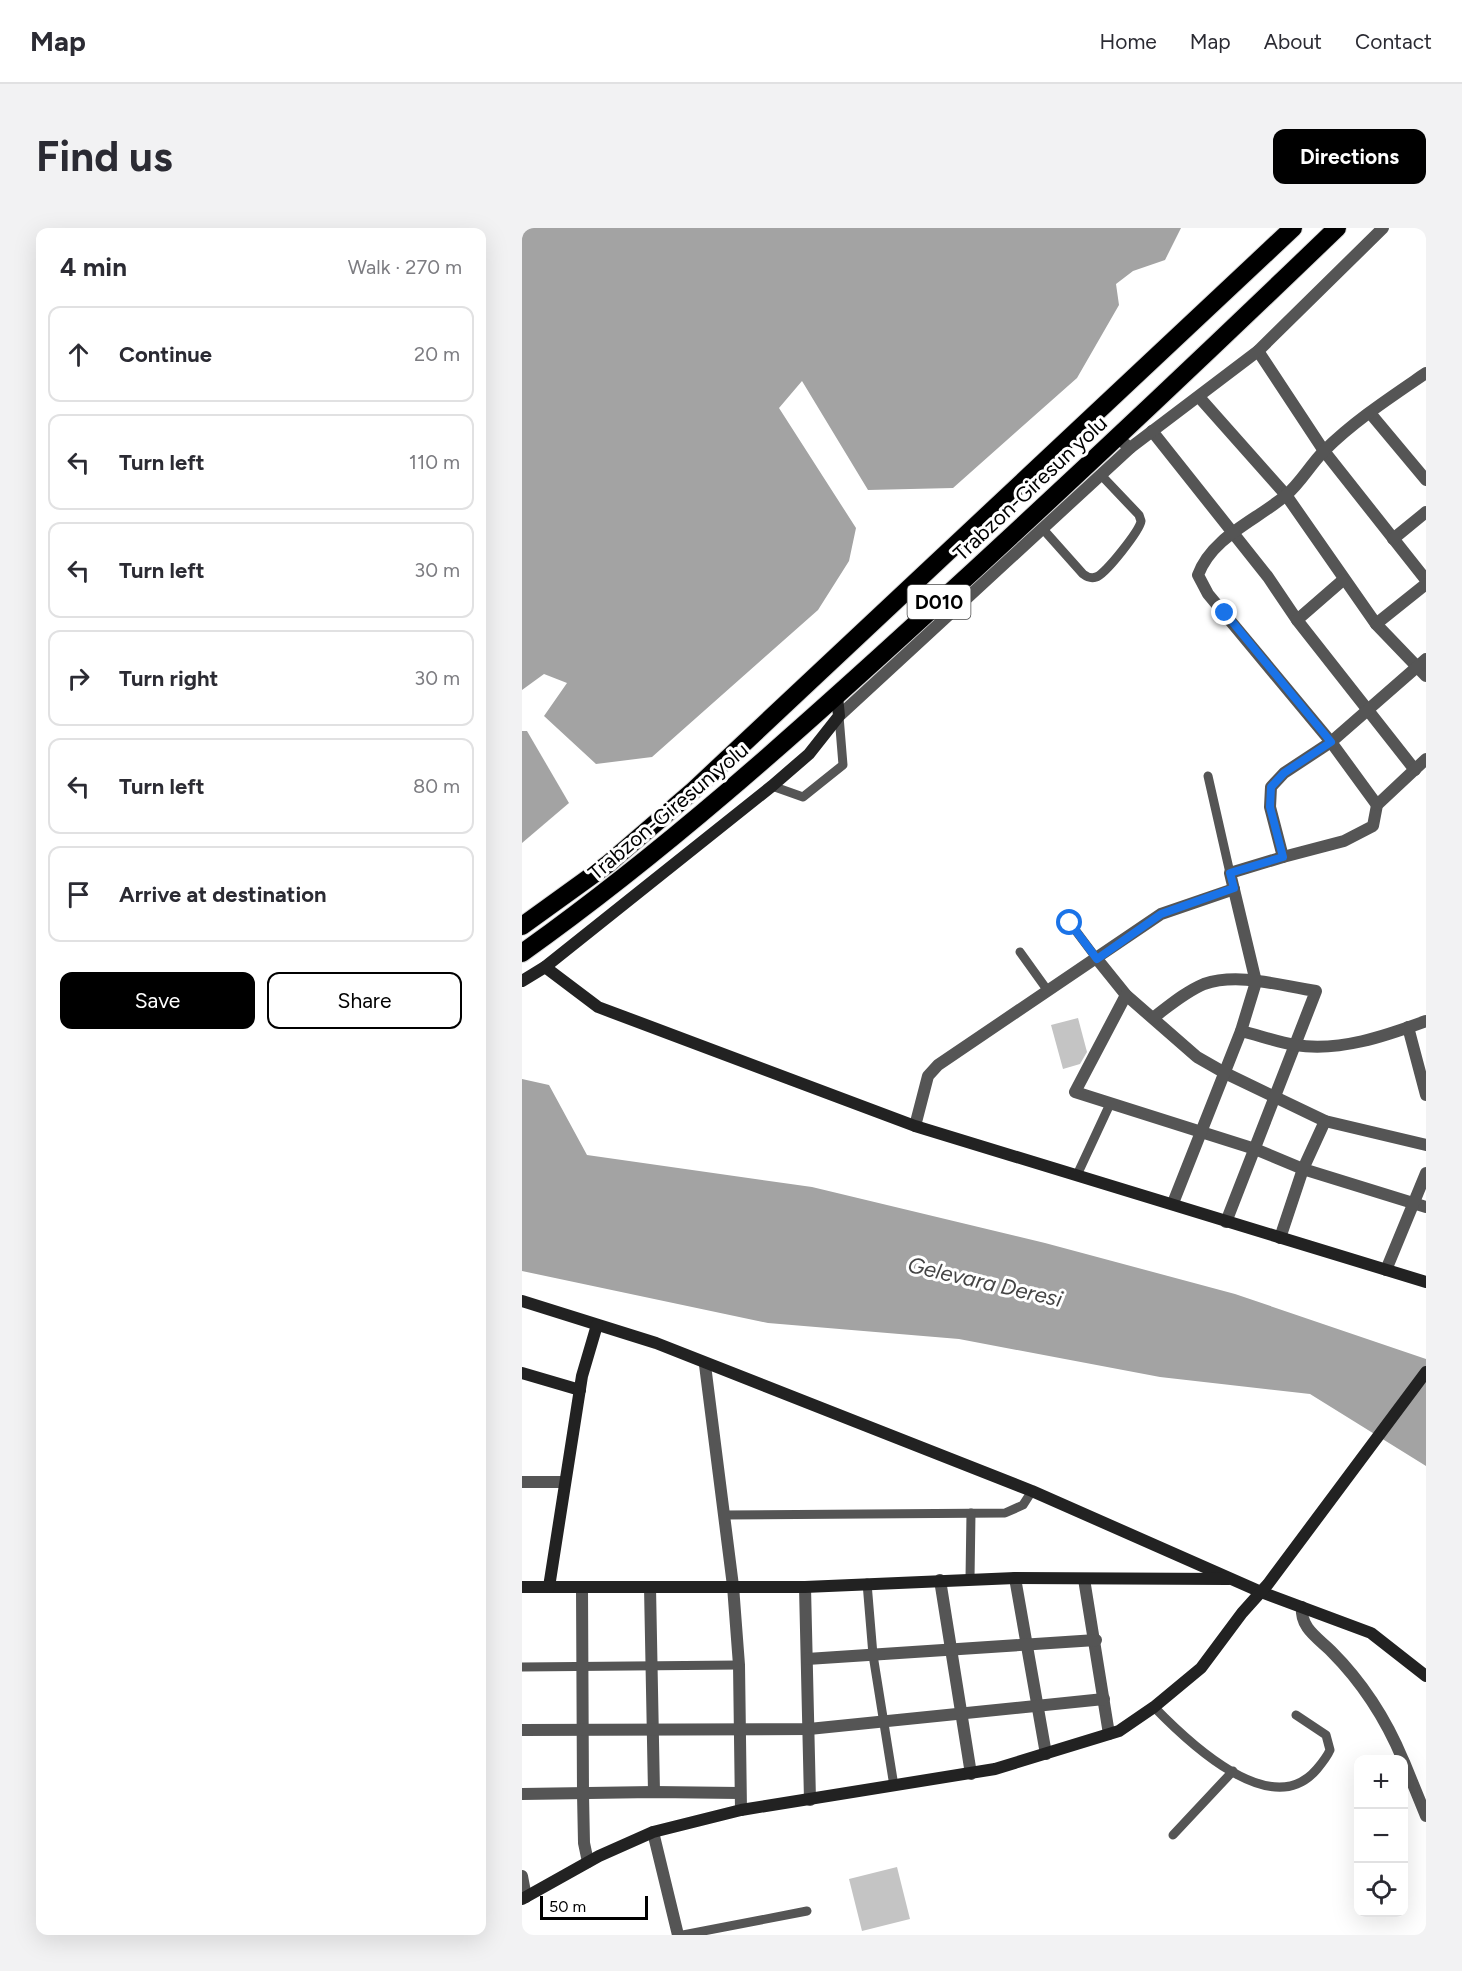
<!DOCTYPE html>
<html lang="en">
<head>
<meta charset="utf-8">
<style>
  body { margin:0; font-family:Figtree,sans-serif; background:#f2f2f3; color:#2b2b33 }
  .controls { position:absolute; right:18px; bottom:18px; display:grid; overflow:hidden; border-radius:12px; box-shadow:0 6px 24px #0002 }
  .controls button { width:54px; height:54px; display:grid; place-items:center; padding:0; border:0; border-bottom:2px solid #e1e1e2; background:#fff; color:#2b2b33; font:30px sans-serif }
  .scale { position:absolute; left:18px; bottom:15px; width:108px; box-sizing:border-box; padding-left:6px; border:3px solid #000; border-top:0; font-size:16px; line-height:21px; white-space:nowrap; color:#000; -webkit-text-stroke:4px #fff; paint-order:stroke }
  .stop { position:absolute; width:18px; height:18px; margin:-14px; border:4px solid #1a73e8; border-radius:50%; background:#fff }
  .stop.end { background:#1a73e8; border-color:#fff; box-shadow:0 2px 6px #0008 }
  .list { margin:0; padding:0; list-style:none }
  h2 { display:flex; justify-content:space-between; align-items:center; height:78px; margin:0; padding:0 24px; font-size:26px }
  h2 small { font-size:20px; font-weight:400; color:#7c7c81 }
  .list li { display:grid; grid-template-columns:39px 1fr auto; gap:18px; align-items:center; box-sizing:border-box; height:96px; margin:0 12px 12px; padding:0 12px; border:2px solid #e1e1e2; border-radius:12px }
  .list b { display:block; font-size:22px; white-space:nowrap }
  .list em { font-size:20px; font-style:normal; color:#7c7c81 }
  .actions { display:flex; gap:12px; padding:18px 24px }
  .actions a { flex:1; padding:14px 0; border:2px solid #000; border-radius:12px; text-align:center; font-size:21px; color:#000 }
  .actions .main { background:#000; color:#fff }
  .icon { flex:none; width:33px; height:33px; fill:none; stroke:currentColor; stroke-width:2; stroke-linecap:round; stroke-linejoin:round }
  .map { position:relative; flex:none; width:904px; height:1707px; overflow:hidden; border-radius:12px }
  header { display:flex; align-items:center; gap:36px; box-sizing:border-box; height:84px; padding:0 30px; background:#fff; border-bottom:2px solid #e1e1e2 }
  header strong { font-size:28px }
  nav { display:flex; gap:33px; margin-inline-start:auto; font-size:21px }
  .intro { display:flex; align-items:center; justify-content:space-between; box-sizing:border-box; height:144px; padding:0 36px }
  h1 { margin:0; font-size:42px }
  .button { padding:15px 27px; border-radius:12px; background:#000; color:#fff; font-size:21px; font-weight:700 }
  main { display:flex; gap:36px; padding:0 36px }
  aside { flex:1; background:#fff; border-radius:12px; box-shadow:0 6px 24px #0002 }
  .map>svg:first-child { display:block }
  .water { fill:#a3a3a3 }
  .building { fill:#c4c4c4 }
  .lines { fill:none; stroke-linecap:round; stroke-linejoin:round }
  .highway-casing { stroke:#dbdbdb; stroke-width:20 }
  .lane { stroke:#555; stroke-width:9 }
  .street { stroke:#555; stroke-width:12 }
  .secondary { stroke:#222; stroke-width:12 }
  .highway { stroke:#000; stroke-width:18 }
  .route { stroke:#1a73e8; stroke-width:8 }
  .labels { text-anchor:middle; dominant-baseline:central; stroke-width:6; stroke-linejoin:round; paint-order:stroke }
  .shield { fill:#fff; stroke:#4c4c4c; stroke-width:1.5 }
  .shield-label { font-size:20px; font-weight:bold; fill:#000 }
  .street-label { font-size:21px; fill:#000; stroke:#fff }
  .water-label { font-size:22px; font-style:italic; fill:#444; stroke:#fff }
</style>
</head>
<body>
<header>
<strong>Map</strong>
<nav><a>Home</a><a>Map</a><a>About</a><a>Contact</a></nav>
</header>
<div class="intro"><h1>Find us</h1><a class="button">Directions</a></div>
<main>
<aside>
<h2>4 min<small>Walk · 270 m</small></h2>
<ul class="list">
<li><svg class="icon" aria-label="ahead" viewBox="0 0 24 24"><path d="M12 20V5M6 11l6-6 6 6"/></svg><div><b>Continue</b></div><em>20 m</em></li>
<li><svg class="icon" aria-label="left" viewBox="0 0 24 24"><path d="M17 20v-9H6M10 6l-5 5 5 5"/></svg><div><b>Turn left</b></div><em>110 m</em></li>
<li><svg class="icon" aria-label="left" viewBox="0 0 24 24"><path d="M17 20v-9H6M10 6l-5 5 5 5"/></svg><div><b>Turn left</b></div><em>30 m</em></li>
<li><svg class="icon" aria-label="right" viewBox="0 0 24 24"><path d="M7 20v-9h11M14 6l5 5-5 5"/></svg><div><b>Turn right</b></div><em>30 m</em></li>
<li><svg class="icon" aria-label="left" viewBox="0 0 24 24"><path d="M17 20v-9H6M10 6l-5 5 5 5"/></svg><div><b>Turn left</b></div><em>80 m</em></li>
<li><svg class="icon" aria-label="arrive" viewBox="0 0 24 24"><path d="M6 21V4h12l-3 4 3 4H6"/></svg><div><b>Arrive at destination</b></div></li>
</ul>
<div class="actions"><a class="main">Save</a><a>Share</a></div>
</aside>
<div class="map">
<svg width="904" height="1707" viewBox="0 0 904 1707">
  <rect width="100%" height="100%" fill="#fff"/>
  <g class="water">
    <polygon points="0,0 659,0 643,32 611,43 594,56 597,77 555,150 431,260 346,262 280,153 257,180 334,300 327,333 296,382 130,529 74,536 22,488 45,455 22,446 0,462"/>
    <polygon points="0,503 5,503 47,575 0,615"/>
    <polygon points="0,851 27,857 65,927 290,959 523,1015 713,1066 904,1131 904,1238 788,1166 638,1149 437,1111 246,1095 0,1043"/>
  </g>
  <g class="building">
    <polygon points="556,790 565,824 558,836 541,841 529,797"/>
    <polygon points="375,1639 388,1691 340,1703 327,1651"/>
  </g>
  <g class="lines">
    <g class="highway-casing">
      <g id="highway">
        <polyline points="0,698 86,636 172,562 771,0"/>
        <path d="M0 725C142 624 271 508 399 391 540 262 678 132 815 0"/>
      </g>
    </g>
    <g class="lane">
      <path d="M520 300 561 346C565 349 569 351 574 349 583 347 618 302 619 293L617 287 579 247"/>
      <polyline points="686,548 708,645"/>
      <polyline points="250,558 281,569 321,537 317,488"/>
      <polyline points="548,695 575,731"/>
      <polyline points="498,724 526,763"/>
      <polyline points="555,947 588,876"/>
      <polyline points="202,1287 483,1285 501,1277 510,1263"/>
      <polyline points="448,1351 449,1285"/>
      <polyline points="345,1355 351,1427 372,1558"/>
      <polyline points="0,1439 217,1437"/>
      <path d="M632 1479C666 1514 750 1595 795 1541 800 1535 805 1529 808 1522L804 1507 774 1487"/>
      <polyline points="651,1607 711,1543"/>
      <polyline points="161,1707 285,1683"/>
    </g>
    <g class="street">
      <polyline points="736,123 802,223 904,352"/>
      <polyline points="677,169 764,267 854,396 904,448"/>
      <polyline points="848,185 904,252"/>
      <polyline points="630,203 746,349 775,392 893,542"/>
      <polyline points="602,215 608,220 736,123 861,0"/>
      <polyline points="871,311 904,284"/>
      <polyline points="775,392 821,352"/>
      <polyline points="854,396 904,356"/>
      <polyline points="904,431 809,514 762,545 749,559 748,579 761,629 822,613 851,598 855,577 904,531"/>
      <polyline points="317,488 608,220"/>
      <path d="M855 577 809 514 686 366 676 347C690 309 733 293 763 268 778 256 788 237 802 223 832 193 869 169 904 145"/>
      <polyline points="575,731 604,767 675,829 703,845 803,893 904,917"/>
      <polyline points="604,767 553,864 733,921 781,941 904,979"/>
      <path d="M631 790C647 778 663 764 682 756 717 744 759 758 794 763L704 994"/>
      <polyline points="886,799 904,867"/>
      <path d="M719 803C736 807 755 814 773 817 818 824 863 808 904 793"/>
      <polyline points="393,898 406,848 416,837 639,686 712,661"/>
      <polyline points="651,975 719,803 734,754 708,645 761,629"/>
      <polyline points="758,1010 781,941 803,893"/>
      <polyline points="864,1042 904,945"/>
      <polyline points="183,1137 211,1358 217,1437 219,1582"/>
      <polyline points="0,1254 42,1254"/>
      <polyline points="493,1350 524,1526"/>
      <polyline points="562,1351 587,1506"/>
      <polyline points="418,1352 449,1546"/>
      <polyline points="60,1359 61,1566 62,1615 66,1634"/>
      <polyline points="128,1359 132,1564"/>
      <polyline points="283,1359 288,1572"/>
      <path d="M780 1379C778 1400 796 1410 809 1423 840 1454 864 1491 881 1532"/>
      <polyline points="285,1431 574,1412"/>
      <polyline points="0,1502 287,1501 582,1471"/>
      <polyline points="882,1534 904,1588"/>
      <polyline points="0,1566 132,1564 218,1565"/>
      <polyline points="131,1604 156,1707"/>
      <polyline points="0,1648 4,1669"/>
    </g>
    <g class="secondary">
      <polyline points="23,739 76,779 393,898 904,1054"/>
      <polyline points="0,753 23,739 250,558 287,526 317,488 315,468"/>
      <polyline points="0,1073 134,1115 510,1263 739,1364 849,1405 904,1448"/>
      <polyline points="0,1145 58,1162"/>
      <polyline points="0,1359 283,1359 493,1350 707,1351"/>
      <polyline points="27,1359 60,1148 75,1097"/>
      <polyline points="0,1671 77,1628 131,1604 219,1582 473,1541 597,1503 632,1479 679,1440 720,1385 746,1356 904,1144"/>
    </g>
    <use href="#highway" class="highway"/>
  </g>
  <g class="lines">
    <polyline class="route" points="548,695 575,731 639,686 712,660 708,645 761,629 748,579 749,559 762,545 809,514 703,385"/>
  </g>
  <g class="labels">
    <rect class="shield" x="385.5" y="357" width="63" height="34" rx="4.5"/>
    <g class="shield-label">
      <text x="417" y="374">D010</text>
    </g>
    <g class="street-label">
      <text transform="translate(508 260) rotate(-43)">Trabzon-Giresun yolu</text>
      <text transform="translate(146 583) rotate(-40)">Trabzon-Giresun yolu</text>
    </g>
    <g class="water-label">
      <text transform="translate(463 1054) rotate(13)">Gelevara Deresi</text>
    </g>
  </g>
</svg>
<div class="controls">
<button>+</button>
<button>−</button>
<button><svg class="icon" aria-label="locate" viewBox="0 0 24 24"><circle cx="12" cy="12" r="6"/><path d="M12 2v4M12 18v4M2 12h4M18 12h4"/></svg></button>
</div>
<div class="scale">50 m</div>
<div class="stop" style="left:548px;top:695px"></div>
<div class="stop end" style="left:703px;top:385px"></div>
</div>
</main>
</body>
</html>
